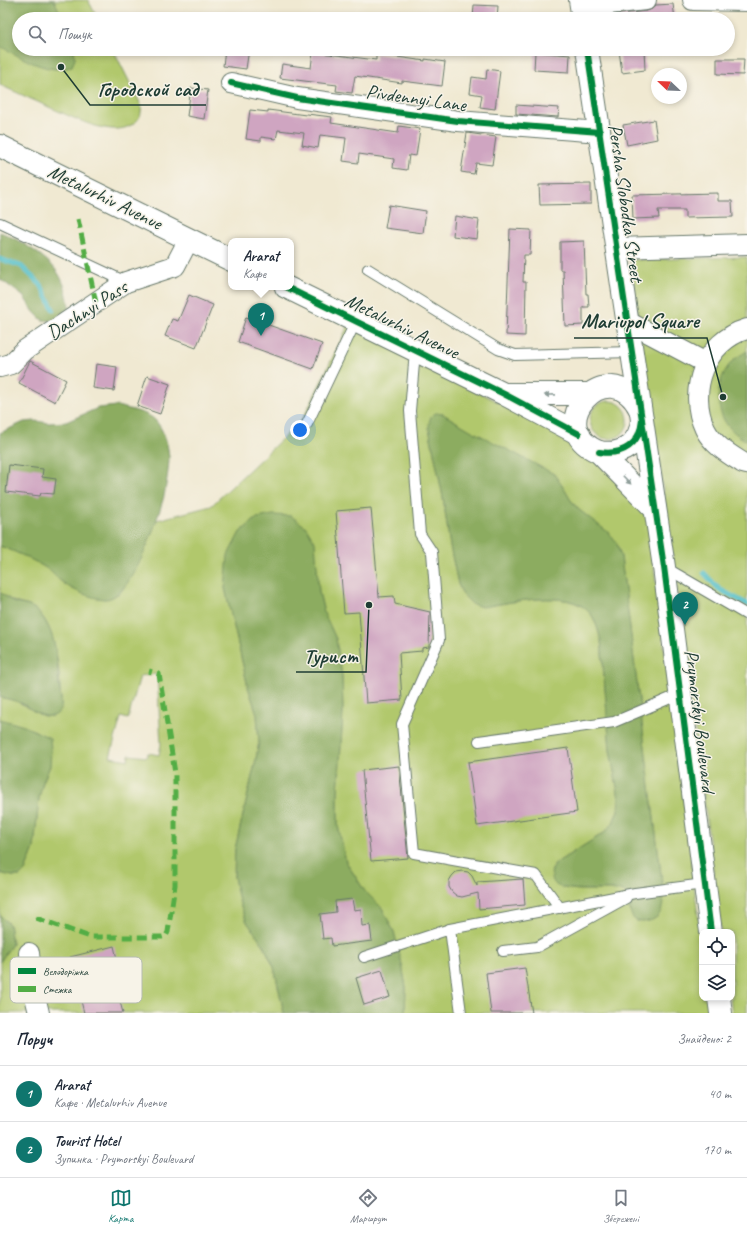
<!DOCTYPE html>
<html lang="uk">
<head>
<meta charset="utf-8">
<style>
  body { margin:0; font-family:Caveat,sans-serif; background:#f6f6f7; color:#1f2937 }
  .controls { position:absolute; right:12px; bottom:12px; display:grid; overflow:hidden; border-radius:8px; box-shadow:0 2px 6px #0003 }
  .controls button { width:36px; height:36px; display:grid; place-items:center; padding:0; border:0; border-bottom:1px solid #e0e1e3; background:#fff; color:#1f2937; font:20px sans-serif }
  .compass { position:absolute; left:651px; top:68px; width:36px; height:36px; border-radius:50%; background:#fff; box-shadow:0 2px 6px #0003; rotate:293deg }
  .you { position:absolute; left:300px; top:430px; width:14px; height:14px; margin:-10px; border:3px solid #fff; border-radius:50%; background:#1a73e8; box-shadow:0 0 0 6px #1a73e833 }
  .badge { display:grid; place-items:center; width:26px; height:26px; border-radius:50%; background:#0f766e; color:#fff; font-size:13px; font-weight:700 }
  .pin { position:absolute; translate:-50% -33px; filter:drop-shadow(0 1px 2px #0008) }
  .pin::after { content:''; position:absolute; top:21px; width:14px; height:12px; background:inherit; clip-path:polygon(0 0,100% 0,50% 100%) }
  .popup { position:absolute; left:228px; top:238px; width:66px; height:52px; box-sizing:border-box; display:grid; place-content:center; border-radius:8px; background:#fff; filter:drop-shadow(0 1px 3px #0005); font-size:13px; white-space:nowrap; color:#747a83 }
  .popup b { font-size:15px; color:#1f2937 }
  .popup::after { content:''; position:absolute; left:50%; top:100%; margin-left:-8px; border:8px solid transparent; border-top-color:#fff }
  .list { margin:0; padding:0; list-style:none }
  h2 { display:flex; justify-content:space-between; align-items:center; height:52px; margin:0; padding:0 16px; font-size:17px }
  h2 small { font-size:13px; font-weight:400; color:#747a83 }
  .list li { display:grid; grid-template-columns:26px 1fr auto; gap:12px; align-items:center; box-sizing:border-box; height:56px; padding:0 16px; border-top:1px solid #e0e1e3 }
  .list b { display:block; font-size:15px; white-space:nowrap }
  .list p { margin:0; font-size:13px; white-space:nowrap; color:#747a83 }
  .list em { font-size:13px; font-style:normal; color:#747a83 }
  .icon { flex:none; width:22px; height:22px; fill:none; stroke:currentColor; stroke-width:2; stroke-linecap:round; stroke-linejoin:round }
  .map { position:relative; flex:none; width:747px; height:1013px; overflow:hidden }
  .search { position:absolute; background:#fff; box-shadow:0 2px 6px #0003; left:12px; right:12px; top:12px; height:44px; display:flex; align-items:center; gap:10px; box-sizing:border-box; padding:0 14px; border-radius:22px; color:#747a83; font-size:15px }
  .sheet { height:164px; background:#fff }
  nav { display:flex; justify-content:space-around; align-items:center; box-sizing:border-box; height:56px; border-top:1px solid #e0e1e3; background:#fff; font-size:11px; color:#747a83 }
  nav a { display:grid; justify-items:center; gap:2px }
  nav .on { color:#0f766e }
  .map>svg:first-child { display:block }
  .green { fill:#b1c86c; stroke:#688250; fill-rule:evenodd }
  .forest { fill:#8cac60; stroke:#56744a }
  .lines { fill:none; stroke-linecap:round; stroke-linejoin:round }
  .stream { stroke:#50bec8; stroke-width:5 }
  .building { fill:#cfa5c1 }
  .service-casing { stroke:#68796b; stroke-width:12 }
  .minor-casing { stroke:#68796b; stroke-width:22 }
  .tertiary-casing { stroke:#68796b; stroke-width:24 }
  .service { stroke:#fff; stroke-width:10 }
  .minor { stroke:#fff; stroke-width:20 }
  .tertiary { stroke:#fff; stroke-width:22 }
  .quiet { stroke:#52ad45; stroke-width:5; stroke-dasharray:10 5; stroke-linecap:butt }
  .cycleway-casing { stroke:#f7f3e8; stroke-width:8 }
  .cycleway { stroke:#00873e; stroke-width:6 }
  .oneway { fill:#8f9e9a }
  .labels { text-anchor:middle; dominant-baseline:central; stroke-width:3; stroke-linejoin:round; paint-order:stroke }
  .street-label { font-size:20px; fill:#1f3d34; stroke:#f7f3e8 }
  .key { fill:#f7f3e8; stroke:#b6bcb2; stroke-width:1 }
  .key-label { font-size:11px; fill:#1f3d34 }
  .leader { fill:none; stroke:#1f3d34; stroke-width:1.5 }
  .callout-dot { fill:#1f3d34; stroke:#f7f3e8; stroke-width:1.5 }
  .callout-label { font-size:21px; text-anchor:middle; font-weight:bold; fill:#1f3d34; stroke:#f7f3e8; stroke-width:3; stroke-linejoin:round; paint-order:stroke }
</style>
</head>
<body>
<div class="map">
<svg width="747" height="1013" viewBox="0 0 747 1013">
  <rect width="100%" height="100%" fill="#f7f3e8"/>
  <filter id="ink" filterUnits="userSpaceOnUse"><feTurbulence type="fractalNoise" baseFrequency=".025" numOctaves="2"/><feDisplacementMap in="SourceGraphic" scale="8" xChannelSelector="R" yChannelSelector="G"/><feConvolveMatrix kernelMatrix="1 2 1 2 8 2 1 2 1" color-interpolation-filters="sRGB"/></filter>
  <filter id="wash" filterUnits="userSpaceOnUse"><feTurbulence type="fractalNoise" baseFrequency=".012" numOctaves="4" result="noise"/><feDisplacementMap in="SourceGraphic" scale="16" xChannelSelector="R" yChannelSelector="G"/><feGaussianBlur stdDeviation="0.9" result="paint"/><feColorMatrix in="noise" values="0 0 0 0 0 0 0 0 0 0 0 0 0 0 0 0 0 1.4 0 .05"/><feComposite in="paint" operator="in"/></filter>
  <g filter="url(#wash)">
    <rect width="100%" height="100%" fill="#f0e9d2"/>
    <g class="green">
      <path d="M0 0H88L98 19H19V49H113L141 105C142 114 140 119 133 124 112 139 73 117 51 108 34 100 17 93 0 85Z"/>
      <polygon points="747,257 747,1013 732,1013 730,998 732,998 732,932 721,932 674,566 630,260"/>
      <path d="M348 326 573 440 647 511 702 947V998H708L710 1013H405L406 987 401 960 394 932 382 908 364 890 346 862 338 826V792L343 712 342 676 336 639 324 613 319 592 314 542 225 588 248 687 257 714 259 742 255 764 235 849 234 877 239 901 247 922 263 944 274 967 284 1013H0V962L12 944 9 924 0 915V873L12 876H20L25 871 34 848 39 798 43 782 50 766 36 731 0 719V697C7 699 16 700 22 704 35 711 49 725 61 709 60 681 59 627 35 609 28 604 21 605 13 601 8 599 5 594 0 593V546L24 555 48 569 63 583 76 590 93 596 105 599 120 593 133 574 144 552 157 520 211 506 302 420ZM443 414 563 487 570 499 578 509 617 544 621 557 661 874C662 890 667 910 652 920L630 910C630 900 629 894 619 890H578L563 888 551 873 553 866 559 861 604 833 613 823 618 811 619 798 610 750 601 640C598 631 596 619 589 612 569 588 509 603 482 607L463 595 458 584 450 546 443 497 429 428ZM157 674 161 744 159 755 148 753 147 757 129 755 128 760 110 757 121 717 128 719 140 676Z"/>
      <circle cx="609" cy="420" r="19"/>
    </g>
    <g class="forest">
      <path d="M0 0H54L63 19H19V49H74L75 59 72 66C51 77 19 56 0 46Z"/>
      <path d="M0 232C18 239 48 257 58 273 65 284 68 296 69 308L52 321 42 320 34 312 23 296 0 279Z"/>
      <path d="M747 351V441C738 436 730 430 724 420 714 402 718 374 734 360 738 356 743 354 747 351Z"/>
      <path d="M117 406C127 409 149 412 156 421 164 431 168 444 169 457 169 468 166 486 164 496 158 518 132 601 104 599 91 598 73 591 62 582 57 578 52 572 46 568 32 559 16 552 0 546V433L24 422 35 421 49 423 66 422 98 408Z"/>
      <path d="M436 413 443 414 472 431 554 474 563 487 570 499 578 509 609 533 617 544 621 557 661 874C662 887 667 907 657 917 653 920 648 922 642 922 625 921 633 903 627 894 625 891 622 891 619 890 607 889 565 892 556 885 554 883 552 880 552 877 550 870 554 866 559 861L604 833 613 823 618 811 619 798 610 750 601 640C598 631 596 619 589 612 569 588 509 603 482 607L472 604 463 595 458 584 450 546 443 497 429 428C429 422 429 416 436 413Z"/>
      <polygon points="273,515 291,516 306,527 315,542 319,592 324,613 336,639 342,676 343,712 338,792 338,826 346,862 364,890 382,908 394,932 401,960 406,987 405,1013 284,1013 274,967 263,944 247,922 239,901 234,877 235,849 255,764 259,742 257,714 248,687 225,588 228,555 240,532 257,518"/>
      <path d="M0 593C4 594 6 597 10 600 19 606 29 603 37 611 57 630 57 661 59 686 60 692 63 704 60 710 58 714 55 716 51 716 39 718 30 707 21 703 14 700 7 699 0 697Z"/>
      <polygon points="0,719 24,726 50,738 51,750 50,766 43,782 39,798 34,848 25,871 20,876 12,876 0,873"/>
      <polygon points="0,915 9,924 12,944 0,962"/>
    </g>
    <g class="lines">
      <g class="stream">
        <polyline points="0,259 21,266 41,285 53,309"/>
        <polyline points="704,573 719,589 747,604"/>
      </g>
    </g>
    <g id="blocks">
      <g class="building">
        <polygon points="673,4 675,19 612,19 612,15 647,11 652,9 656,5"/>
        <polygon points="474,5 498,6 497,19 473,19"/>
        <polygon points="225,49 249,49 246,69 223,66"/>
        <polygon points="629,49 644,49 645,70 622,73 619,50"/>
        <polygon points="313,52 376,60 376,54 425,61 425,59 445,62 442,86 402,81 402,83 355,76 352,93 336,91 337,85 280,78 282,64 311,68"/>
        <polygon points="535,52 570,55 569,72 534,70"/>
        <polygon points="717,59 744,59 743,75 717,74"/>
        <polygon points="487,69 500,71 495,109 480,107 482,95 470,93 472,77 486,79"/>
        <polygon points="191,88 208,90 204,119 187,116"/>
        <polygon points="516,105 559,108 558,117 516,114"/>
        <polygon points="250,110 268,112 268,110 306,115 307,114 332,117 331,123 398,133 399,126 420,129 416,156 409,155 407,170 393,168 394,159 359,154 358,163 343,161 346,138 320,135 318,148 302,145 304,133 278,130 276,139 261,137 261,141 246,139"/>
        <polygon points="654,120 657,139 627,145 623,125"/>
        <polygon points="467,133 496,137 492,165 476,163 474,174 461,172"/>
        <polygon points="591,184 591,204 540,205 539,185"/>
        <polygon points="718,193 718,201 732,201 733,217 685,218 685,210 658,210 659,218 633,219 632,195"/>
        <polygon points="389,205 426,211 423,233 385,228"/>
        <polygon points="455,216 479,220 477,239 453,236"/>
        <polygon points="510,229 531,230 530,255 524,255 523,282 526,282 525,336 506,335"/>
        <polygon points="584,241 586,294 588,294 589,307 583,307 583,325 565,326 563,270 560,270 560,242"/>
        <polygon points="189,295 213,305 196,348 165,336 172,319 178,321"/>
        <polygon points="246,317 322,344 313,369 238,342"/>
        <polygon points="30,361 66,380 55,402 19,383"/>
        <polygon points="96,364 117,367 114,391 93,388"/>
        <polygon points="147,376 170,384 160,414 137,406"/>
        <polygon points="9,465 43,469 42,477 56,479 54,494 41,493 40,496 6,492"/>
        <polygon points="371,508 379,597 394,596 395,604 430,612 429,647 422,648 422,651 399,653 402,700 366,703 359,612 344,613 336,511"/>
        <polygon points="568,748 577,812 477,826 468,762"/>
        <polygon points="399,766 408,858 371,861 362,770"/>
        <polygon points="462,871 468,872 472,876 477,886 477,882 523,879 525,905 479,909 478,893 462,897 457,896 452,892 449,887 449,881 452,876 456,872"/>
        <polygon points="352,899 354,910 361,909 362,926 370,925 372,941 332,946 331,938 323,939 320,914 336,912 335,901"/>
        <polygon points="114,946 123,985 116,986 123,1013 84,1013 70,957"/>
        <polygon points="525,968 532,1013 491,1013 486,973"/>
        <polygon points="382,970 390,997 364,1005 356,978"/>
      </g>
    </g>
  </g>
  <g filter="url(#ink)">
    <use href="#blocks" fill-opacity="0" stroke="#68796b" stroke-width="1"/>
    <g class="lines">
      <g class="service-casing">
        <g id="service">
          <polyline points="0,223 126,282"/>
          <polyline points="368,269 498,349 515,355 632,352"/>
          <polyline points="415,351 410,411 420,534 432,552 439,640 402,724 414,853 536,875 560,908"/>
          <polyline points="307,424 356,321"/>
          <polyline points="666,568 747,615"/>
          <polyline points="479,741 614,722 680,694"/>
          <polyline points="450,929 461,1013"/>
          <polyline points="503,951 537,947 626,898"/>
          <polyline points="364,957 450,929 635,893 704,884"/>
        </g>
      </g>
      <g class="minor-casing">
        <g id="minor">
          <polyline points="693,0 747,1"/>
          <polyline points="581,7 646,0"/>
          <polyline points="231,83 297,98 458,121 600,132"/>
          <polyline points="617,248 747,244"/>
          <polyline points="628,322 706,363"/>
          <path d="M747 329C705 341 687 391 705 429 713 445 729 454 743 463L747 464"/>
          <polyline points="0,367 11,364 25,350 126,282 175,266 189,239"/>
          <polyline points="29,953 32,984 39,1013"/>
        </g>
      </g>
      <g class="tertiary-casing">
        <g id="tertiary">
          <polyline points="580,0 583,19"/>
          <path d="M587 49 642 420C640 444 623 456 599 452"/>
          <polyline points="0,146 231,260"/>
          <polyline points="286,287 504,394 579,434"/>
          <polyline points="507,394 589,394"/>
          <path d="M640 409C608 349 539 427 599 452L655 509"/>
          <polyline points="642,420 664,567 711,932"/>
          <polyline points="719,998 721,1013"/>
        </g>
      </g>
      <use href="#service" class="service"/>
      <use href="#minor" class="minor"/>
      <use href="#tertiary" class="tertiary"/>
      <g class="quiet">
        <polyline points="78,219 96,303"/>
        <polyline points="36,918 90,937 162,937 166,936 168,932 175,885 175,773 159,674 149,671"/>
      </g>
      <g class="cycleway-casing">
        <g id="cycleway">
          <path d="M587 49 642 420C640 444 623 456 599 452"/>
          <polyline points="231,83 297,98 458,121 600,132"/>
          <polyline points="286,287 504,394 579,434"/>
          <polyline points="642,420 664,567 711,932"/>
        </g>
      </g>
      <use href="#cycleway" class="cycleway"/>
    </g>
    <defs><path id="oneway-solid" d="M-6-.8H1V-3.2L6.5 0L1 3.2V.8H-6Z"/></defs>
    <g class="oneway">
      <use href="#oneway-solid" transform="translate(550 395) rotate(179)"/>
      <use href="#oneway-solid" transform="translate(627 480) rotate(46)"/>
    </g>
  </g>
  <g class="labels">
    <g class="street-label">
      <text transform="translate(416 98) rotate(8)">Pivdennyi Lane</text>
      <text transform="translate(105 197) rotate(26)">Metalurhiv Avenue</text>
      <text transform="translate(626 203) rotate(82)">Persha Slobodka Street</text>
      <text transform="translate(87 310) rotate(-33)">Dachnyi Pass</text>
      <text transform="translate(402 326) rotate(26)">Metalurhiv Avenue</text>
      <text transform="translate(700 721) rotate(83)">Prymorskyi Boulevard</text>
    </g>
  </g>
  <rect x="10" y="957" width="132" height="46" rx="6" class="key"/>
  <rect x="18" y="968" width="18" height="6" fill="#00873e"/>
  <rect x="18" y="986" width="18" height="6" fill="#52ad45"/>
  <g class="key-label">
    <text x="43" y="975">Велодоріжка</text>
    <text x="43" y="993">Стежка</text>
  </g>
  <path class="leader" d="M61 67L90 105H206M723 397L707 338H574M369 605L366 672H296"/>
  <g class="callout-dot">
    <circle cx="61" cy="67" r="4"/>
    <circle cx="723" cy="397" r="4"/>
    <circle cx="369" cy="605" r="4"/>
  </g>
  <g class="callout-label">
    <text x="148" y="96">Городской сад</text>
    <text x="640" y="328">Mariupol Square</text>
    <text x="331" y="663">Турист</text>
  </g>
</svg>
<div class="controls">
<button><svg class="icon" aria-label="locate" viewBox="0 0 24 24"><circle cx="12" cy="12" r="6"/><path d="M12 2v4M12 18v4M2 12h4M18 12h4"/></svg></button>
<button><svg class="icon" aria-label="layers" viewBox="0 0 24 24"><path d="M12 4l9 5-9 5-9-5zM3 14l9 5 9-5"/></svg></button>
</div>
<svg class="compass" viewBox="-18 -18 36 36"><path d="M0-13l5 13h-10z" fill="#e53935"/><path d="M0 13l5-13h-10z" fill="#747a83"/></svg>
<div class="you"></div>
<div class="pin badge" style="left:261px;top:336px">1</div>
<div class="popup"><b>Ararat</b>Кафе</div>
<div class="pin badge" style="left:685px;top:625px">2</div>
<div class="search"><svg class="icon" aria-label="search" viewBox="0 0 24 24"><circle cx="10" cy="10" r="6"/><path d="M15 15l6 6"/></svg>Пошук</div>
</div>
<section class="sheet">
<h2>Поруч<small>Знайдено: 2</small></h2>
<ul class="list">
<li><span class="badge">1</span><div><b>Ararat</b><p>Кафе · Metalurhiv Avenue</p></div><em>40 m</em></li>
<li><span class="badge">2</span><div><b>Tourist Hotel</b><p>Зупинка · Prymorskyi Boulevard</p></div><em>170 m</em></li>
</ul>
</section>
<nav>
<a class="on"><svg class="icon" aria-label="map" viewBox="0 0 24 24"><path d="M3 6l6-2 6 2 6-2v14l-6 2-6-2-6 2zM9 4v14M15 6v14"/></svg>Карта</a>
<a><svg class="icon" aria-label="directions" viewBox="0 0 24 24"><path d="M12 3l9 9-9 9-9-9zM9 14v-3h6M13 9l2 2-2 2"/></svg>Маршрут</a>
<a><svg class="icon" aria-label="saved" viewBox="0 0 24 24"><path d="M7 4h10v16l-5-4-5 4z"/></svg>Збережені</a>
</nav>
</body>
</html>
